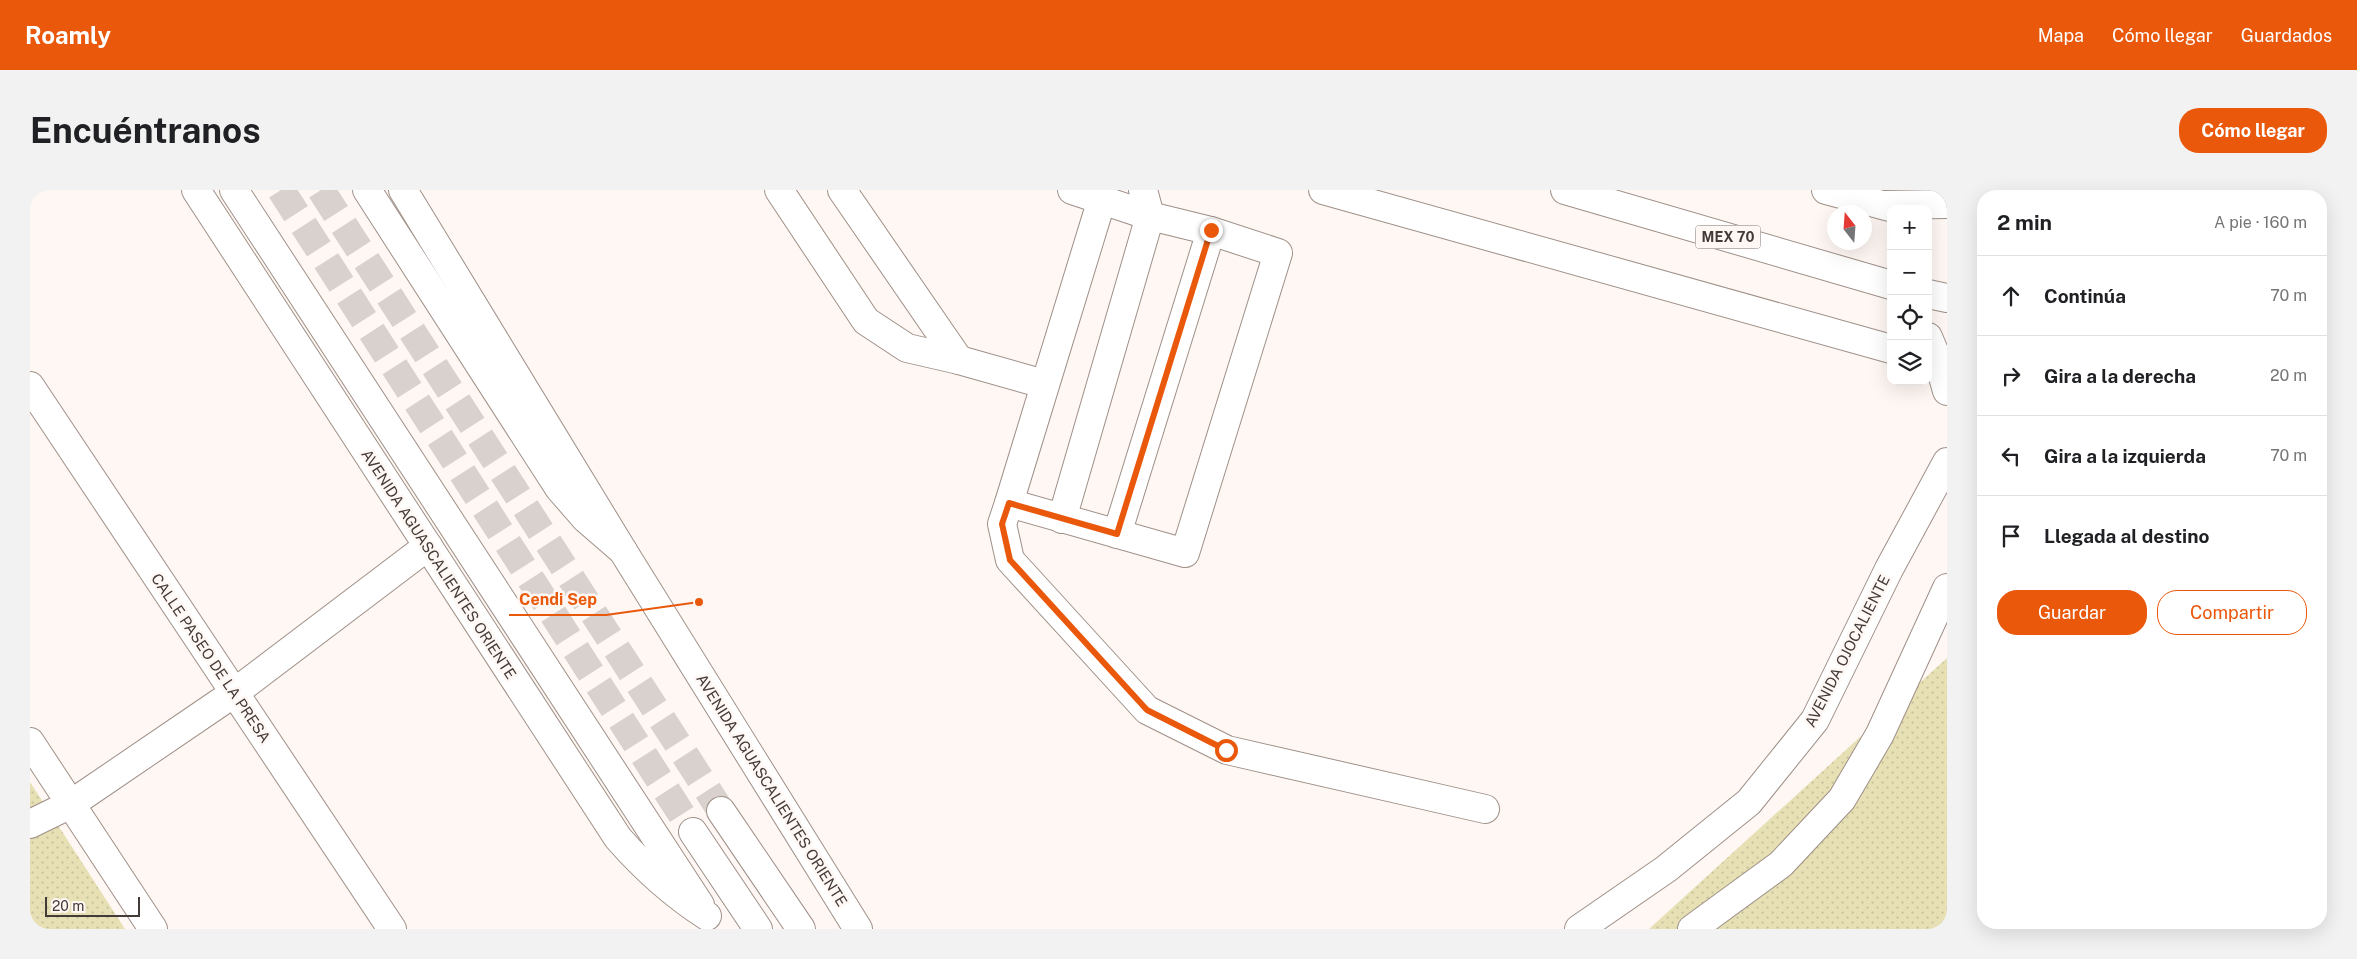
<!DOCTYPE html>
<html lang="es">
<head>
<meta charset="utf-8">
<style>
  body { margin:0; font-family:"Public Sans",sans-serif; background:#f2f2f2; color:#202124 }
  .controls { position:absolute; right:15px; top:15px; display:grid; overflow:hidden; border-radius:10px; box-shadow:0 5px 20px #0002 }
  .controls button { width:45px; height:45px; display:grid; place-items:center; padding:0; border:0; border-bottom:1px solid #e0e0e0; background:#fff; color:#202124; font:25px sans-serif }
  .compass { position:absolute; left:1797px; top:15px; width:45px; height:45px; border-radius:50%; background:#fff; box-shadow:0 5px 20px #0002; rotate:343deg }
  .scale { position:absolute; left:15px; bottom:12px; width:95px; box-sizing:border-box; padding-left:5px; border:2px solid #423b38; border-top:0; font-size:14px; line-height:18px; white-space:nowrap; color:#423b38; -webkit-text-stroke:4px #fef7f3; paint-order:stroke }
  .stop { position:absolute; width:15px; height:15px; margin:-11px; border:4px solid #ea580c; border-radius:50%; background:#fff }
  .stop.end { background:#ea580c; border-color:#fff; box-shadow:0 1px 5px #0008 }
  .list { margin:0; padding:0; list-style:none }
  h2 { display:flex; justify-content:space-between; align-items:center; height:65px; margin:0; padding:0 20px; font-size:21px }
  h2 small { font-size:16px; font-weight:400; color:#757577 }
  .list li { display:grid; grid-template-columns:32px 1fr auto; gap:15px; align-items:center; box-sizing:border-box; height:80px; padding:0 20px; border-top:1px solid #e0e0e0 }
  .list b { display:block; font-size:19px; white-space:nowrap }
  .list em { font-size:16px; font-style:normal; color:#757577 }
  .actions { display:flex; gap:10px; padding:15px 20px }
  .actions a { flex:1; padding:11px 0; border:1px solid #ea580c; border-radius:20px; text-align:center; font-size:18px; color:#ea580c }
  .actions .main { background:#ea580c; color:#fff }
  .icon { flex:none; width:28px; height:28px; fill:none; stroke:currentColor; stroke-width:2; stroke-linecap:round; stroke-linejoin:round }
  .map { position:relative; flex:none; width:1917px; height:739px; overflow:hidden; border-radius:20px }
  header { display:flex; align-items:center; gap:30px; box-sizing:border-box; height:70px; padding:0 25px; background:#ea580c; color:#fff }
  header strong { font-size:24px }
  nav { display:flex; gap:28px; margin-inline-start:auto; font-size:18px }
  .intro { display:flex; align-items:center; justify-content:space-between; box-sizing:border-box; height:120px; padding:0 30px }
  h1 { margin:0; font-size:35px }
  .button { padding:12px 22px; border-radius:20px; background:#ea580c; color:#fff; font-size:18px; font-weight:700 }
  main { display:flex; gap:30px; padding:0 30px }
  aside { flex:1; background:#fff; border-radius:20px; box-shadow:0 5px 20px #0002 }
  .map>svg:first-child { display:block }
  .grass { fill:url(#grass-dots) }
  .lines { fill:none; stroke-linecap:round; stroke-linejoin:round }
  .major-tunnel { stroke:#d8d1ce; stroke-width:28; stroke-dasharray:28 14; stroke-linecap:butt }
  .minor-casing { stroke:#9f9088; stroke-width:30 }
  .major-casing { stroke:#9f9088; stroke-width:30 }
  .minor { stroke:#fff; stroke-width:28 }
  .major { stroke:#fff; stroke-width:28 }
  .route { stroke:#ea580c; stroke-width:6 }
  .labels { text-anchor:middle; dominant-baseline:central; stroke-width:5; stroke-linejoin:round; paint-order:stroke }
  .shield { fill:#fef7f3; stroke:#7a7370; stroke-width:1 }
  .shield-label { font-size:14px; font-weight:bold; fill:#423b38 }
  .street-label { font-size:15px; fill:#423b38; stroke:#fef7f3 }
  .leader { fill:none; stroke:#e8590c; stroke-width:2 }
  .callout-dot { fill:#e8590c; stroke:#fef7f3; stroke-width:2 }
  .callout-label { font-size:16px; text-anchor:middle; font-weight:bold; fill:#e8590c; stroke:#fef7f3; stroke-width:5; stroke-linejoin:round; paint-order:stroke }
</style>
</head>
<body>
<header>
<strong>Roamly</strong>
<nav><a>Mapa</a><a>Cómo llegar</a><a>Guardados</a></nav>
</header>
<div class="intro"><h1>Encuéntranos</h1><a class="button">Cómo llegar</a></div>
<main>
<div class="map">
<svg width="1917" height="739" viewBox="0 0 1917 739">
  <defs>
    <pattern id="grass-dots" width="8" height="8" patternUnits="userSpaceOnUse" patternTransform="scale(1.25)"><rect width="8" height="8" fill="#e6e0b4"/><path d="M2 2h.1M6 6h.1" fill="none" stroke="#c6c19c" stroke-width="1.8" stroke-linecap="round"/></pattern>
  </defs>
  <rect width="100%" height="100%" fill="#fef7f3"/>
  <g class="grass">
    <polygon points="1917,468 1917,739 1619,739"/>
    <polygon points="0,592 95,739 0,739"/>
  </g>
  <g class="lines">
    <g class="major-tunnel">
      <polyline points="251,0 663,642"/>
      <polyline points="291,0 691,621"/>
    </g>
    <g class="minor-casing">
      <g id="minor">
        <path d="M166 0 588 648C615 679 643 704 677 726"/>
        <polyline points="204,0 670,715"/>
        <polyline points="373,0 593,361 828,739"/>
        <polyline points="749,0 836,131 877,158 929,170 1014,194"/>
        <polyline points="812,0 929,170"/>
        <polyline points="1042,0 1120,26 1181,41 1248,63 1155,363 979,313 1072,9"/>
        <polyline points="1293,0 1861,159"/>
        <polyline points="0,196 362,739"/>
        <polyline points="979,313 972,334 980,370 1117,520 1197,560 1455,619"/>
        <polyline points="1032,329 1120,26 1113,0"/>
        <polyline points="1087,344 1181,41"/>
        <polyline points="0,552 123,739"/>
        <polyline points="0,634 41,614 204,503 398,356"/>
      </g>
    </g>
    <g class="major-casing">
      <g id="major">
        <polyline points="337,0 529,298 556,329 593,361"/>
        <polyline points="1535,0 1861,95"/>
        <polyline points="1796,0 1867,19"/>
        <polyline points="1854,15 1917,14"/>
        <polyline points="1898,104 1917,108"/>
        <polyline points="1898,147 1909,173 1917,201"/>
        <polyline points="691,621 771,739"/>
        <polyline points="663,642 728,739"/>
        <polyline points="1549,739 1636,679 1719,612 1785,530 1859,379 1917,272"/>
        <polyline points="1662,739 1751,674 1812,609 1850,544 1917,398"/>
      </g>
    </g>
    <use href="#minor" class="minor"/>
    <use href="#major" class="major"/>
  </g>
  <g class="lines">
    <polyline class="route" points="1181,40 1087,344 979,313 972,334 980,370 1117,520 1196,560"/>
  </g>
  <g class="labels">
    <rect class="shield" x="1665.5" y="35.5" width="65" height="23" rx="4"/>
    <g class="shield-label">
      <text x="1698" y="47">MEX 70</text>
    </g>
    <g class="street-label">
      <text transform="translate(409 374) rotate(57)">AVENIDA AGUASCALIENTES ORIENTE</text>
      <text transform="translate(1817 461) rotate(-63)">AVENIDA OJOCALIENTE</text>
      <text transform="translate(181 468) rotate(56)">CALLE PASEO DE LA PRESA</text>
      <text transform="translate(742 600) rotate(58)">AVENIDA AGUASCALIENTES ORIENTE</text>
    </g>
  </g>
  <path class="leader" d="M669 412L576 425H479"/>
  <circle class="callout-dot" cx="669" cy="412" r="5"/>
  <g class="callout-label">
    <text x="528" y="415">Cendi Sep</text>
  </g>
</svg>
<div class="controls">
<button>+</button>
<button>−</button>
<button><svg class="icon" aria-label="locate" viewBox="0 0 24 24"><circle cx="12" cy="12" r="6"/><path d="M12 2v4M12 18v4M2 12h4M18 12h4"/></svg></button>
<button><svg class="icon" aria-label="layers" viewBox="0 0 24 24"><path d="M12 4l9 5-9 5-9-5zM3 14l9 5 9-5"/></svg></button>
</div>
<svg class="compass" viewBox="-18 -18 36 36"><path d="M0-13l5 13h-10z" fill="#e53935"/><path d="M0 13l5-13h-10z" fill="#757577"/></svg>
<div class="scale">20 m</div>
<div class="stop" style="left:1196px;top:560px"></div>
<div class="stop end" style="left:1181px;top:40px"></div>
</div>
<aside>
<h2>2 min<small>A pie · 160 m</small></h2>
<ul class="list">
<li><svg class="icon" aria-label="ahead" viewBox="0 0 24 24"><path d="M12 20V5M6 11l6-6 6 6"/></svg><div><b>Continúa</b></div><em>70 m</em></li>
<li><svg class="icon" aria-label="right" viewBox="0 0 24 24"><path d="M7 20v-9h11M14 6l5 5-5 5"/></svg><div><b>Gira a la derecha</b></div><em>20 m</em></li>
<li><svg class="icon" aria-label="left" viewBox="0 0 24 24"><path d="M17 20v-9H6M10 6l-5 5 5 5"/></svg><div><b>Gira a la izquierda</b></div><em>70 m</em></li>
<li><svg class="icon" aria-label="arrive" viewBox="0 0 24 24"><path d="M6 21V4h12l-3 4 3 4H6"/></svg><div><b>Llegada al destino</b></div></li>
</ul>
<div class="actions"><a class="main">Guardar</a><a>Compartir</a></div>
</aside>
</main>
</body>
</html>
